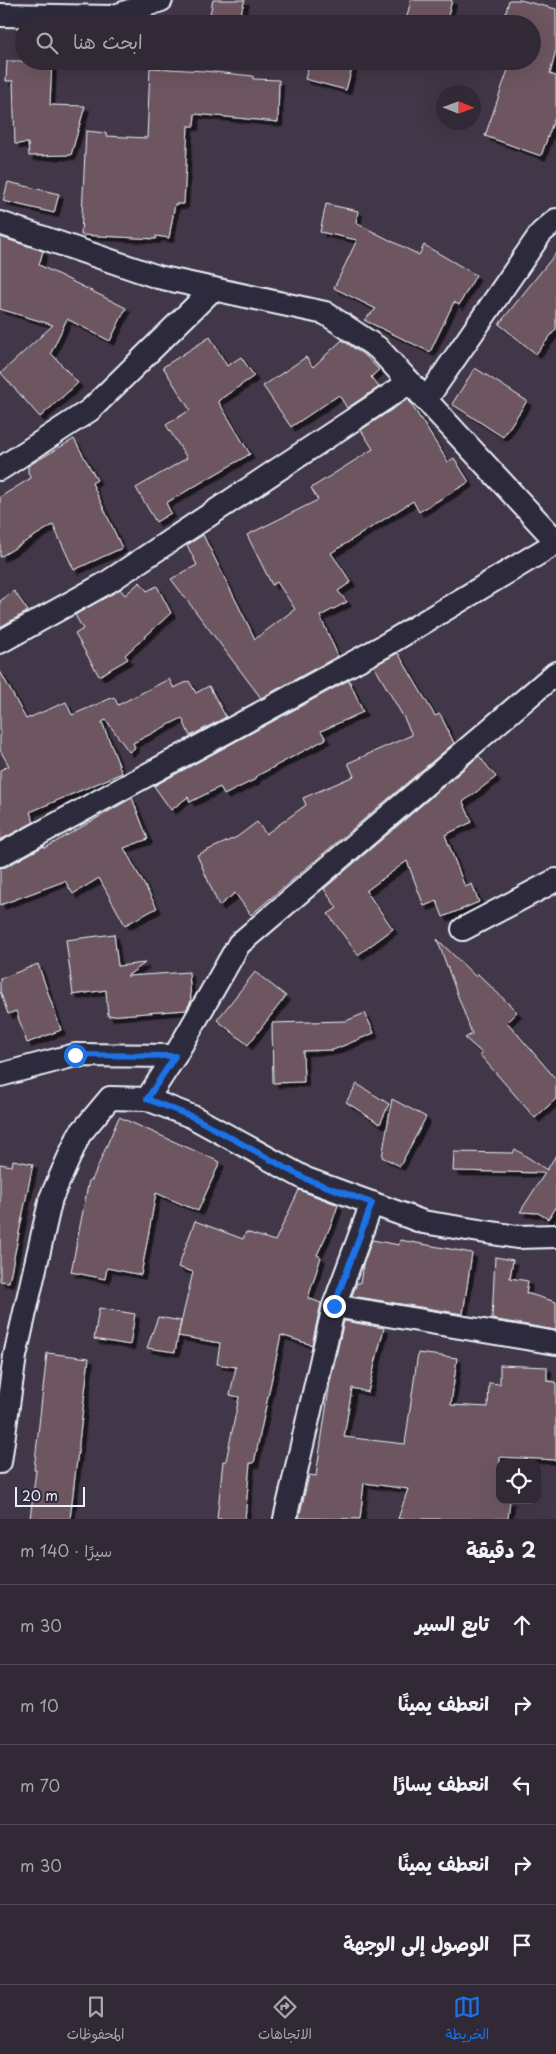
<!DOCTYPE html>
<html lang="ar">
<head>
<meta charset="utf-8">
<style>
  body { margin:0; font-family:"Playpen Sans","Playpen Sans Arabic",sans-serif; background:#3a313e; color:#f1f3f6; direction:rtl }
  .controls { position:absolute; right:15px; bottom:15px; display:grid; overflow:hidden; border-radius:10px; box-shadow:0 5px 20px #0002 }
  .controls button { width:45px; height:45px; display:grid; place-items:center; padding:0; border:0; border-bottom:1px solid #4d4551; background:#322936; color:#f1f3f6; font:25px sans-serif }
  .compass { position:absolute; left:436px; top:85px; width:45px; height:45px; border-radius:50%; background:#322936; box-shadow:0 5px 20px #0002; rotate:91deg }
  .scale { position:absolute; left:15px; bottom:12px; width:70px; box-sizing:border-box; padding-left:5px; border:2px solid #e8f1f8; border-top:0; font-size:14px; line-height:18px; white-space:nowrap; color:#e8f1f8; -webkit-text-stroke:4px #2f2a3d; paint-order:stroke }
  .stop { position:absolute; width:15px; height:15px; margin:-11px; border:4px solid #1a73e8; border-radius:50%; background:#fff }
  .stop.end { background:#1a73e8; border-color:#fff; box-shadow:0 1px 5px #0008 }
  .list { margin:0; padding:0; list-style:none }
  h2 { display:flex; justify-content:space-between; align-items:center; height:65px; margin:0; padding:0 20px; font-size:21px }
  h2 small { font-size:16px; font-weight:400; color:#a8a6ad }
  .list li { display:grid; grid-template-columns:32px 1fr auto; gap:15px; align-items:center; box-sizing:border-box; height:80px; padding:0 20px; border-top:1px solid #4d4551 }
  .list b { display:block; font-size:19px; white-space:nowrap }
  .list em { font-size:16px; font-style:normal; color:#a8a6ad }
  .icon { flex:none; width:28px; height:28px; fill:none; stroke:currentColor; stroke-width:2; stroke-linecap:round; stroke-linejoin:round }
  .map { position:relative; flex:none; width:556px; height:1519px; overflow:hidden; direction:ltr }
  .search { position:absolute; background:#322936; box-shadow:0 5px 20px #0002; left:15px; right:15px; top:15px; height:55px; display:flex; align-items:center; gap:12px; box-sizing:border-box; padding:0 18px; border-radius:28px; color:#a8a6ad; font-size:19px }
  .sheet { height:465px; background:#322936 }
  nav { display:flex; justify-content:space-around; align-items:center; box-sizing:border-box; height:70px; border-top:1px solid #4d4551; background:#322936; font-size:14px; color:#a8a6ad }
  nav a { display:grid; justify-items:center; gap:2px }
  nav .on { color:#1a73e8 }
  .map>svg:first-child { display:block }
  .building { fill:#6e5661; stroke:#e8f1f8; filter:url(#shadow) }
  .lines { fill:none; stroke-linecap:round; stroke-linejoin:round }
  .street-casing { stroke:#e8f1f8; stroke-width:26 }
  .street { stroke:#2f2a3d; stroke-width:22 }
  .route { stroke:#1a73e8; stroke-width:6 }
</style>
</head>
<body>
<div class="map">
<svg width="556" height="1519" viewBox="0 0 556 1519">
  <defs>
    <filter id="shadow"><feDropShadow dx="4.5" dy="4.5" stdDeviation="0" flood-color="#0009"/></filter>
  </defs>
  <rect width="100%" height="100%" fill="#423748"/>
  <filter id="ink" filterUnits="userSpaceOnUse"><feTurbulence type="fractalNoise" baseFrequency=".02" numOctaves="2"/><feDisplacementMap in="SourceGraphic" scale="10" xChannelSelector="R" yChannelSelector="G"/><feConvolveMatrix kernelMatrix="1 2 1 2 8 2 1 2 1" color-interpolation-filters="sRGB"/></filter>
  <g filter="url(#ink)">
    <g class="building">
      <polygon points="213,0 245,0 237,24 208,24"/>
      <polygon points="411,0 452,0 446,24 405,24"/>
      <polygon points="509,0 520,0 556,9 556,50 550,74 556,76 556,114 541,156 485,136 511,61 532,61 532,24 503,24"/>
      <polygon points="7,61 52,61 50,105 85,106 71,155 29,156 28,143 15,144 13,81 6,81"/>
      <polygon points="310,61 354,61 346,90 305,79"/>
      <polygon points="150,68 204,71 253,76 253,79 279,80 278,122 195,114 194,126 188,126 184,204 175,204 169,238 156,236 156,239 81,235 86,131 106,133 106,136 147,138"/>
      <polygon points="8,182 59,194 54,213 3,201"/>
      <polygon points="326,204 358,211 356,223 419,255 424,245 476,275 459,305 454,302 430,352 364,320 376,309 334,288 357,240 320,232"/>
      <polygon points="0,237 43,251 39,265 126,308 110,341 67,319 51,353 78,383 40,417 1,373 53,325 0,309"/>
      <polygon points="556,253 556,329 536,354 499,324"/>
      <polygon points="210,337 227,366 241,357 254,376 218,401 250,454 166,503 171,513 156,522 136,488 187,458 166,425 190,410 163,367"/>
      <polygon points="342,340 367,357 379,370 371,377 379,387 347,408 339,395 291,427 263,386 306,357 313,367"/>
      <polygon points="475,368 527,401 503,437 452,404"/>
      <polygon points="408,399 448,462 454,458 469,482 419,512 413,501 331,553 351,582 338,591 347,602 320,616 338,656 261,698 171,579 197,565 187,545 203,535 255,639 295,609 277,582 272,585 247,535 318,500 311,488 373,449 361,430"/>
      <polygon points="74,439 97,480 92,483 122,548 74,570 53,525 0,557 0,497 31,478 28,473 28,466"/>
      <polygon points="140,582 147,591 157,586 171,613 125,655 128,659 99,676 75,634 83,629 75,615 120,589 125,595"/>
      <polygon points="14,591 28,611 0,627 0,601"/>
      <polygon points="398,653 435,716 440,714 454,743 251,915 235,893 219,906 197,855 237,837 257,822 266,834 306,805 303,798 354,776 348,763 412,735 404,718 374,666"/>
      <polygon points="0,671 26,719 66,702 72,715 114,697 118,705 169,679 174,688 189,681 196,693 209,686 226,717 190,736 182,718 133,743 135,748 129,752 106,720 102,722 122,773 30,812 34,822 0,840 0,770 9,766 0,750"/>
      <polygon points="349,680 363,712 321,731 326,739 255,777 256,779 224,795 220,787 190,802 188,797 171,810 154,786"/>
      <polygon points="479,756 496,777 463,802 472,822 445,835 465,887 472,884 479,902 443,917 437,901 424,906 407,861 366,891 393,929 358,955 328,914 337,908 324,889"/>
      <polygon points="132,798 148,839 124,848 157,908 125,925 99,878 73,894 65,881 0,905 0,868 6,867 44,846 45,848"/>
      <polygon points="114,934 118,966 145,963 127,976 189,972 191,1001 186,1010 108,1016 106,990 73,995 66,940"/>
      <polygon points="437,939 476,977 478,974 517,1012 507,1022 556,1079 556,1099 535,1118 480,1055 482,1053 465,1038 472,1034"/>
      <polygon points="38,964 61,1030 27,1043 16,1011 8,1014 0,991 0,979"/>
      <polygon points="255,972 286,996 248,1045 217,1020"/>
      <polygon points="365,1013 374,1033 333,1050 303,1051 304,1082 273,1083 272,1023 346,1021"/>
      <polygon points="357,1084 389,1104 380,1124 346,1102"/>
      <polygon points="392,1099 426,1117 400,1166 382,1157"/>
      <polygon points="119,1117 220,1162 198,1211 156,1193 141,1275 107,1268 105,1279 71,1272 89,1180 92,1180"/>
      <polygon points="515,1149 547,1170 556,1155 556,1206 548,1219 538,1213 520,1212 545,1173 453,1171 454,1152 513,1153"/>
      <polygon points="13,1160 33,1164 9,1282 0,1281 0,1164 12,1166"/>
      <polygon points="299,1190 338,1205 332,1223 317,1255 321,1257 308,1298 321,1303 312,1345 281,1335 254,1463 250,1463 245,1519 217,1519 223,1461 226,1461 239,1397 230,1395 236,1367 217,1364 220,1343 178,1336 175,1352 147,1348 158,1317 181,1321 178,1336 193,1272 178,1267 195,1221 243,1239 246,1232 275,1241"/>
      <polygon points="372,1240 399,1245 400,1240 472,1253 463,1314 352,1296 357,1283 360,1283 363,1265"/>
      <polygon points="495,1257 513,1260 510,1278 528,1281 526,1293 556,1302 556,1330 492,1319"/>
      <polygon points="99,1308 135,1314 130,1345 94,1339"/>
      <polygon points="344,1321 384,1328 368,1392 352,1388 344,1437 405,1444 418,1353 457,1358 451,1405 488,1407 489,1383 500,1384 500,1365 547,1367 547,1381 556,1382 556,1460 500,1457 500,1500 510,1500 508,1519 398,1519 408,1489 364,1483 360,1519 299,1518 309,1475 316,1476 330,1382"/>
      <polygon points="47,1353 89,1358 70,1519 30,1519 36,1470 34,1470"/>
    </g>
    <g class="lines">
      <g class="street-casing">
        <g id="street">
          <polyline points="0,15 112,17 161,0"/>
          <polyline points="0,223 158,277 325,313 378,348 556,541"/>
          <polyline points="426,400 541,233 556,220"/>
          <polyline points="0,469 90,410 213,289"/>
          <polyline points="0,642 108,582 410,382"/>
          <polyline points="0,855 384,646 556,543"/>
          <polyline points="463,929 556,880"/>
          <polyline points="0,1075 75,1055 175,1056"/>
          <polyline points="147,1099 175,1056 239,944 556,673"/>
          <polyline points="334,1306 556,1343"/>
          <polyline points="0,1462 15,1356 51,1198 79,1135 110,1098 147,1099 193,1117 306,1179 423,1222 517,1237 556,1236"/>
          <polyline points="285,1519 334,1306 372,1203"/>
        </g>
      </g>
      <use href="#street" class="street"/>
    </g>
  </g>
  <g class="lines" filter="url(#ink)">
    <polyline class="route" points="75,1055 175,1056 147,1099 193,1117 306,1179 372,1203 334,1306"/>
  </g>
</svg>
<div class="controls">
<button><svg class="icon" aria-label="locate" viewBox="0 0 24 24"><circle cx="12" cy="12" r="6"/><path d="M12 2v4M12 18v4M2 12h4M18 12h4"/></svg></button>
</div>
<svg class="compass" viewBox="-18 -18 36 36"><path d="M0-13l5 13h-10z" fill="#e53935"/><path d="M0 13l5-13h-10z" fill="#a8a6ad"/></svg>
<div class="scale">20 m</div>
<div class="stop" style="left:75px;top:1055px"></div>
<div class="stop end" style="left:334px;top:1306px"></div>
<div class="search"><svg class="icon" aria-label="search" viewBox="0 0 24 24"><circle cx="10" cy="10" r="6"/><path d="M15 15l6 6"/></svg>ابحث هنا</div>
</div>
<section class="sheet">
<h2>2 دقيقة<small>سيرًا · 140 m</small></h2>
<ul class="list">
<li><svg class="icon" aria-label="ahead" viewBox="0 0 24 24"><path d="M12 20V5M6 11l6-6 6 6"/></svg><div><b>تابع السير</b></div><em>30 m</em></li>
<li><svg class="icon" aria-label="right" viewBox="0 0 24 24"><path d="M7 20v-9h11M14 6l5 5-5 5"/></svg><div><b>انعطف يمينًا</b></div><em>10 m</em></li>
<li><svg class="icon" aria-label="left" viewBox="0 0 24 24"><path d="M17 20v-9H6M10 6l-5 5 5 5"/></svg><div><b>انعطف يسارًا</b></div><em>70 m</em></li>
<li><svg class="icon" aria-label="right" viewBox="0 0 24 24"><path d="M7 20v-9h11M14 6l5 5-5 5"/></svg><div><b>انعطف يمينًا</b></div><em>30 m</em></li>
<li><svg class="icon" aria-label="arrive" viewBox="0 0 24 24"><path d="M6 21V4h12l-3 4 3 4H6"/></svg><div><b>الوصول إلى الوجهة</b></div></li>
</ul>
</section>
<nav>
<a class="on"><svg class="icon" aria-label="map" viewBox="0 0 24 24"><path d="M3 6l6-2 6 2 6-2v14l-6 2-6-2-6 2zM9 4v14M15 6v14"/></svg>الخريطة</a>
<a><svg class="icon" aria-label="directions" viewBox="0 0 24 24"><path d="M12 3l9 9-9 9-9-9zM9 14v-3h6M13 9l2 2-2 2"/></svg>الاتجاهات</a>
<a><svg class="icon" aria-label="saved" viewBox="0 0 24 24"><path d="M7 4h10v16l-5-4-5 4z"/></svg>المحفوظات</a>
</nav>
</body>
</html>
